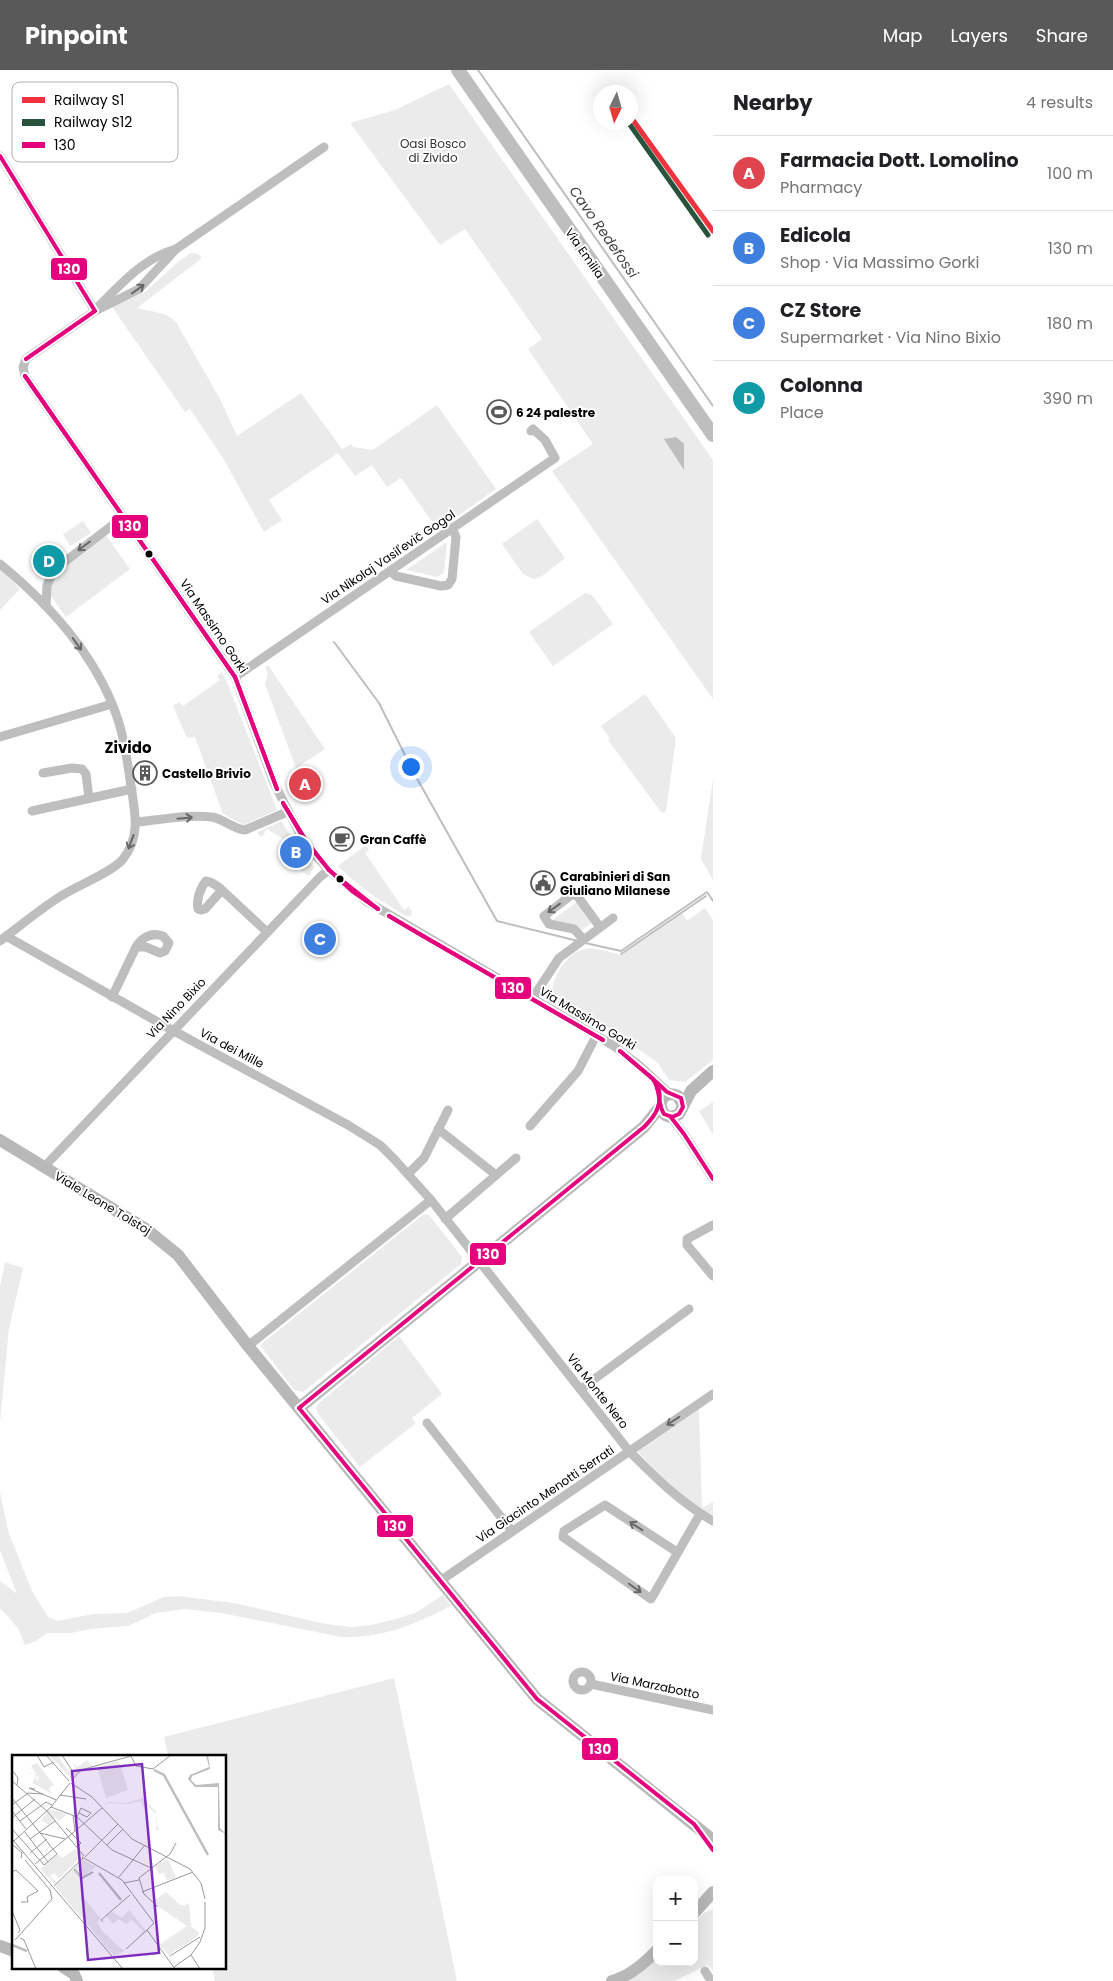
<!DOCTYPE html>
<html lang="en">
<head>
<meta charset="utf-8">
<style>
  body { margin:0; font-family:Poppins,sans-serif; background:#f2f2f2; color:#202124 }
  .controls { position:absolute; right:15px; bottom:15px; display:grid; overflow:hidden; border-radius:10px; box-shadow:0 5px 20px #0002 }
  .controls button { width:45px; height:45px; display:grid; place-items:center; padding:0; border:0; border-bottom:1px solid #e0e0e0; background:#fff; color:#202124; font:25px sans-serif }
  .compass { position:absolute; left:593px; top:15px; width:45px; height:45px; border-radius:50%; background:#fff; box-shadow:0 5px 20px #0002; rotate:185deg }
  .you { position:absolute; left:410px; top:696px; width:18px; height:18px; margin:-12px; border:4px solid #fff; border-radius:50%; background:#1a73e8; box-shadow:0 0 0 8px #1a73e833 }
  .badge { display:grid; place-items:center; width:32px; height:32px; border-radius:50%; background:#595959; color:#fff; font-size:16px; font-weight:700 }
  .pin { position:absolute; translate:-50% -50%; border:2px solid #fff; box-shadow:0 1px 5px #0006 }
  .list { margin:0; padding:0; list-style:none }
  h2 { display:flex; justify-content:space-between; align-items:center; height:65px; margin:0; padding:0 20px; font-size:21px }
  h2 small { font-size:16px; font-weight:400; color:#757577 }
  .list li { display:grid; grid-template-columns:32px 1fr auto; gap:15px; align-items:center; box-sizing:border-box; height:75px; padding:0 20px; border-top:1px solid #e0e0e0 }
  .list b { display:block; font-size:19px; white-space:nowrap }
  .list p { margin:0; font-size:16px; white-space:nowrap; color:#757577 }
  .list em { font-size:16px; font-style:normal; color:#757577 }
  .map { position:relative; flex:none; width:713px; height:1911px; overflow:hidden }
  header { display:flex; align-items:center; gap:30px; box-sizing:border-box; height:70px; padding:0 25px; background:#595959; color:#fff }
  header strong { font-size:24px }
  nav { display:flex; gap:28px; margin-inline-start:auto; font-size:18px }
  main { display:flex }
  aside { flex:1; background:#fff }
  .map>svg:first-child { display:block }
  .green { fill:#ebebeb }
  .water { fill:#bebebe }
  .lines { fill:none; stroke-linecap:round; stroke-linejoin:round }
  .stream { stroke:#bebebe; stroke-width:2 }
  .street { stroke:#bebebe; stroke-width:9 }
  .secondary { stroke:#b8b8b8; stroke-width:12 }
  .primary { stroke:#bebebe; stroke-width:14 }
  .bus-1-casing { stroke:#fff; stroke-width:8 }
  .bus-1 { stroke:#e5007d; stroke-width:4 }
  .rail-1-casing { stroke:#fff; stroke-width:9 }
  .rail-2-casing { stroke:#fff; stroke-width:9 }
  .rail-1 { stroke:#ee333e; stroke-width:5 }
  .rail-2 { stroke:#28543d; stroke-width:5 }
  .oneway { stroke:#686868 }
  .bus-dot { fill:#000; stroke:#fff; stroke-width:2 }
  .labels { text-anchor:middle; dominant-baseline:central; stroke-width:4; stroke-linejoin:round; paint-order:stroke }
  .park-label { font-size:12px; fill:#323232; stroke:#fff }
  .street-label { font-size:12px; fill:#000; stroke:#fff }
  .poi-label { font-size:12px; font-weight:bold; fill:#000; stroke:#fff; text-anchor:start }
  .water-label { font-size:14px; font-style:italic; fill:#434343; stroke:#fff }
  .quarter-label { font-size:15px; font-weight:bold; fill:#000; stroke:#fff }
  .inset-river { fill:none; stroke:#bebebe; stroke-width:2.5 }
  .inset-road { fill:none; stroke:#999; stroke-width:1 }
  .view { fill:#7b2cbf; fill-opacity:0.15; stroke:#7b2cbf; stroke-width:2.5 }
  .inset-edge { fill:none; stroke:#000; stroke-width:2.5 }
  .key { fill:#fff; stroke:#b2b2b2; stroke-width:1 }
  .key-label { font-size:14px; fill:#000 }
  .line-badge { stroke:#fff; stroke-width:2 }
  .badge-label { font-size:14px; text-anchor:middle; font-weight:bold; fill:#fff }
</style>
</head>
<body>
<header>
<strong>Pinpoint</strong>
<nav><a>Map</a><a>Layers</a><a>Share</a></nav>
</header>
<main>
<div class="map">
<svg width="713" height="1911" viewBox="0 0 713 1911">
  <rect width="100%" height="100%" fill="#fff"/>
  <g class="green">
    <polygon points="449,14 713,390 713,629 552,401 593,374 528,279 542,269 465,159 440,175 350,53 395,40"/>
    <path d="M191 183 198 184 202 188 137 238C151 242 165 241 176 252L220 329 237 366 301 323 342 379 351 374 353 377 373 380 437 335 496 419 438 460 401 408 387 417 372 395 355 406 338 383 269 430 282 450 264 462 223 388 190 339 185 342 112 237 146 221 179 191Z"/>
    <polygon points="537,449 565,488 541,507 534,509 523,504 502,474"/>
    <polygon points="83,451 91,463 70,476 63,464"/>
    <polygon points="105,464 130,499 66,547 49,523 51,509 62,498"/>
    <polygon points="447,472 444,503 437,507 406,500"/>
    <polygon points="0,498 20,519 0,540"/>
    <polygon points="585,523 592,525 613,554 553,596 529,562"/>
    <polygon points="268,595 325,679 296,698 265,614 268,604 265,597"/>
    <polygon points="222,602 229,617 277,740 244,755 223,744 195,667 187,668 173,636 179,632 183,636 220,610 217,606"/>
    <polygon points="645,624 676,668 666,741 664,743 661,742 608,670 610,668 601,656"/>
    <polygon points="713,709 713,810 701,789"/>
    <polygon points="281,751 298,777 298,778 267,759 262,767 258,764 258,762"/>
    <path d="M366 775 369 780 365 783 404 840 409 837 412 841 411 846H406C381 831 358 817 338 796Z"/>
    <polygon points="306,787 314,797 309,806 298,799"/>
    <polygon points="577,832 592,853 580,861 550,852"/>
    <path d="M705 838 713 850V990L685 1012 669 1010 658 993 644 983 552 926C551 909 566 881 586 879 594 877 612 883 621 885L682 843 687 851Z"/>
    <polygon points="713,1032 713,1065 699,1041"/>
    <polygon points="424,1144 429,1145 462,1187 461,1194 303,1322 294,1320 260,1275"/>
    <polygon points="5,1192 23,1198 9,1258 0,1352 0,1217"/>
    <polygon points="399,1266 442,1324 412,1348 416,1353 360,1397 318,1344 316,1338 318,1334"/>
    <path d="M699 1339 702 1438 713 1432V1445C684 1429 660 1405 637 1381Z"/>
    <path d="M0 1422 8 1461 32 1521 48 1547 58 1551 93 1544 127 1543 164 1527 179 1526 234 1533 326 1554 352 1557 371 1555 396 1549 417 1542 443 1525 451 1536C413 1555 384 1568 341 1567L221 1543 184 1539 156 1543 128 1556 91 1559 71 1563H47L36 1571 25 1575 18 1558 0 1538V1511L17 1524 0 1480Z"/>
    <polygon points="394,1608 457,1911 215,1911 212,1897 225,1897 225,1686 168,1686 164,1667"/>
    <polygon points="713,1839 713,1901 707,1895 675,1911 625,1911 657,1888 657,1892 694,1892 694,1853 704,1843"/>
  </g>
  <polygon class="water" points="676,367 684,374 684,400 664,369"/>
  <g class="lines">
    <g class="stream">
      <polyline points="478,0 713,336"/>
      <polyline points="334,572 379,633 415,705 497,851 578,871"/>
      <polyline points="585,873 621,881 707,822 713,831"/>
      <polyline points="621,884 706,826"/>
    </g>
    <g class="street">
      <polyline points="0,86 95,241 26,289 23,297 25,306 235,607 274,713 298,760 316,786 329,800 366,831 614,976 640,996 670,1024"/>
      <path d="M99 236C121 214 145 187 176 179"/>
      <polyline points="95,241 139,219 176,179 324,77"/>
      <path d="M0 494C50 535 99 589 119 653 125 673 128 695 131 716 135 742 141 767 123 789 113 802 76 816 61 826 40 839 20 856 0 871"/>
      <polyline points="390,501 396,506 441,516 448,515 452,509 456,467 452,458"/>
      <polyline points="46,536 47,515 54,500 123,447"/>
      <polyline points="235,607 555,388 545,370 533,359 531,361"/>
      <polyline points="0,667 112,634"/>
      <polyline points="43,703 72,698 82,699 86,704 89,728"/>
      <polyline points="32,741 132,719"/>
      <path d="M137 752C161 750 188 744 212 747 224 749 233 759 245 760L287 742"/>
      <path d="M222 820 205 839 201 840 198 839C196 831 200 818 206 811 213 812 219 817 224 822L267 862"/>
      <path d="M6 866 172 960 348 1055 380 1075 395 1090 431 1130 629 1381C655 1407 681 1433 713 1451"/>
      <polyline points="583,869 574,859 549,854 544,846 570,826 575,824 578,827 600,857"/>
      <path d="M112 927 136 877H146L160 883 165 881 169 873 163 866C151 862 142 867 136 877"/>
      <polyline points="532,929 559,888 613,848"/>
      <polyline points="670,1046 684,1064 713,1109"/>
      <polyline points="530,1056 578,1001 596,966"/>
      <polyline points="438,1059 496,1105"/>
      <polyline points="44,1097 320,807 329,800"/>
      <polyline points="408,1104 424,1088 448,1040"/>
      <polyline points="445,1149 516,1088"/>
      <polyline points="713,1155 687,1169 687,1175 713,1206"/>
      <polyline points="248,1276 431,1130"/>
      <polyline points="581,1319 689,1239"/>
      <polyline points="427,1353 512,1461"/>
      <polyline points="677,1482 605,1435 564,1461 563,1467 651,1529 700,1444"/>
      <polyline points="440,1511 713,1324"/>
      <circle cx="582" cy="1611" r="9"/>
      <polyline points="591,1614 713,1640"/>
      <polyline points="705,1901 711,1911"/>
    </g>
    <g class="secondary">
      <path d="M683 1035 678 1026C653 1016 657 1057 679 1044L691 1021 713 1001"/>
      <polyline points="0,1070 146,1159 178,1185 248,1276 537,1629 713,1770"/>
      <polyline points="299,1338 644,1057 660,1037"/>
      <polyline points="694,1843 713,1822"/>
      <polyline points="0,1876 14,1881"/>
      <polyline points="63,1897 74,1904 77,1911"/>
      <path d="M612 1911C630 1906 644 1894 657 1880"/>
    </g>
    <polyline class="primary" points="458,0 713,365"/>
    <g class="bus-1-casing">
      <g id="bus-1">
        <polyline points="0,86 95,241 26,289"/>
        <polyline points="25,306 235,607"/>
        <polyline points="25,306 235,607"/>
        <polyline points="235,607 277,719"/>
        <polyline points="235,607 277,719"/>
        <polyline points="283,733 307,772 329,800"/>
        <polyline points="283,733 304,769 329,800"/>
        <polyline points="329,800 378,839"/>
        <polyline points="329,800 352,821 378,839"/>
        <polyline points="389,846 423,866"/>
        <polyline points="389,846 423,866"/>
        <polyline points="423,866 603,970"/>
        <polyline points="423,866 603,970"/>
        <polyline points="620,981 653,1009"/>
        <polyline points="620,981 653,1009"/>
        <path d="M653 1009 667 1022 681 1028 683 1037 679 1044 672 1047 664 1044C657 1033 661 1020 653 1009Z"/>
        <polyline points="670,1046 684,1064 713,1109"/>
        <path d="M299 1338 644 1057C655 1046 662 1036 659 1020"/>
        <polyline points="299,1338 537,1629 694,1754 713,1780"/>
      </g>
    </g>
    <use href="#bus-1" class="bus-1"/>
    <g class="rail-1-casing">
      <polyline id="rail-1" points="630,46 713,161"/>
    </g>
    <g class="rail-2-casing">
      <polyline id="rail-2" points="628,52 708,165"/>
    </g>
    <use href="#rail-1" class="rail-1"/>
    <use href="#rail-2" class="rail-2"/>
  </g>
  <defs><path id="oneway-shaft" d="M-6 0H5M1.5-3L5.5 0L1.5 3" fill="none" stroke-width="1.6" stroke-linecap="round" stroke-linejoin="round" transform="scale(1.25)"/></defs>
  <g class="oneway">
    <use href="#oneway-shaft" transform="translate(138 219) rotate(-36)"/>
    <use href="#oneway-shaft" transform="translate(84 476) rotate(143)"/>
    <use href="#oneway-shaft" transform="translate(77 574) rotate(54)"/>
    <use href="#oneway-shaft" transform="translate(185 748) rotate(-5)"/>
    <use href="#oneway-shaft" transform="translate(131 772) rotate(110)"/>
    <use href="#oneway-shaft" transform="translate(554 838) rotate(144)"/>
    <use href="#oneway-shaft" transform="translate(673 1351) rotate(146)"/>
    <use href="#oneway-shaft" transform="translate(636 1456) rotate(-147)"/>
    <use href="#oneway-shaft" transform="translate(635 1518) rotate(35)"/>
  </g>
  <defs>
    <g id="stadium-ring" transform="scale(1.25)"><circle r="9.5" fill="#fff" stroke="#595959" stroke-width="1.5"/><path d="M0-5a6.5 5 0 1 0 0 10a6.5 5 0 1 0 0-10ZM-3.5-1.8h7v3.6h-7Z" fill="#595959"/></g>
    <g id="building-ring" transform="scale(1.25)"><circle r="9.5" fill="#fff" stroke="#595959" stroke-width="1.5"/><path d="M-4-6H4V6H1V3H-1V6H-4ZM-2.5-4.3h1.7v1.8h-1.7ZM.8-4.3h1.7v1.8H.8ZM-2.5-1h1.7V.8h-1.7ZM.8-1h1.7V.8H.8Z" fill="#595959"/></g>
    <g id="cafe-ring" transform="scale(1.25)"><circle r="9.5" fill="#fff" stroke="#595959" stroke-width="1.5"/><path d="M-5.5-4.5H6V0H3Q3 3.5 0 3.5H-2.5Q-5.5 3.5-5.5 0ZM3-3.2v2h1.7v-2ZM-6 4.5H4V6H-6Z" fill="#595959"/></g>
    <g id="civic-ring" transform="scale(1.25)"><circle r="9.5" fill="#fff" stroke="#595959" stroke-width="1.5"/><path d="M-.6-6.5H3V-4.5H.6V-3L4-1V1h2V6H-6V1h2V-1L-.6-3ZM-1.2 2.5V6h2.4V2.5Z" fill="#595959"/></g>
  </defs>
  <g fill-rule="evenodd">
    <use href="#stadium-ring" x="499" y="342"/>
    <use href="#building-ring" x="145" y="703"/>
    <use href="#cafe-ring" x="342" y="769"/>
    <use href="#civic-ring" x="543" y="813"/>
  </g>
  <g class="bus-dot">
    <circle cx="149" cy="484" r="4.5"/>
    <circle cx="340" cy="809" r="4.5"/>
  </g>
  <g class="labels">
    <g class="park-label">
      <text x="433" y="73">Oasi Bosco<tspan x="433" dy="14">di Zivido</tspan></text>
    </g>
    <g class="street-label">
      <text transform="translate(585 183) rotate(55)">Via Emilia</text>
      <text transform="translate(388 487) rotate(-34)">Via Nikolaj Vasil'evič Gogol</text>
      <text transform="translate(214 556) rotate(56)">Via Massimo Gorki</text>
      <text transform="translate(176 938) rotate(-46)">Via Nino Bixio</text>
      <text transform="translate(588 948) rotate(31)">Via Massimo Gorki</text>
      <text transform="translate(232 978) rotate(28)">Via dei Mille</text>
      <text transform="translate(103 1133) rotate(31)">Viale Leone Tolstoj</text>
      <text transform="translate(598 1321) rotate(52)">Via Monte Nero</text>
      <text transform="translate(545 1424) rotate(-34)">Via Giacinto Menotti Serrati</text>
      <text transform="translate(655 1615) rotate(12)">Via Marzabotto</text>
    </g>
    <g class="poi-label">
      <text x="516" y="342">6 24 palestre</text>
      <text x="162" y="703">Castello Brivio</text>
      <text x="360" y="769">Gran Caffè</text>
      <text x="560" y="806">Carabinieri di San<tspan x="560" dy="14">Giuliano Milanese</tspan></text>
    </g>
    <g class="water-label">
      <text transform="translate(604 162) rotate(55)">Cavo Redefossi</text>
    </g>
    <g class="quarter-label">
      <text x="128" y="677">Zivido</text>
    </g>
  </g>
  <g transform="translate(12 1685)">
    <rect width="214" height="214" fill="#fff"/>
    <path d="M37 0H45L57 17 64 15 61 7 65 12 75 5 81 11 69 15 59 23ZM107 6 116 35 94 43 85 12ZM25 8 42 30 37 33 40 39 20 28 24 21 15 17 25 20 24 26 27 23 19 11ZM131 43 144 57 145 72 148 74 144 75V59L133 49 136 60V81L135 59 129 46 116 49 99 48 89 50 98 47 115 48ZM38 54 55 59 47 66 43 62 37 70 29 65ZM63 94 69 102 47 123 42 118 38 121 44 127 43 129 28 114 46 99 50 103ZM70 104 84 112 70 122 62 112ZM156 104 164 123 155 125 152 118 147 119 143 111ZM61 114 71 126 70 141 89 164 85 167 91 177 112 196 102 201 43 131ZM154 137 167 149 173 151 177 148 179 171 187 178 185 182 157 200 147 190 175 171 140 147ZM117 155 134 176 125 182 131 176 120 165 114 169 107 164 101 169 94 161 100 157 110 163Z" fill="#ebebeb"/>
    <path d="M194 0H196L198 14 180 21 179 25 184 30 207 28 208 73 214 79 206 75V32H183L176 24 178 20 197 12Z" fill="#bebebe"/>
    <path class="inset-river" d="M142 15 152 20 196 100M62 114 70 123 81 117M87 118 109 145M0 190 15 196"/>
    <path class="inset-road" d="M25 0 32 12 42 7M34 0 57 26M50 0 61 17M0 15 6 23 5 30M60 25 69 15 119 1 124 11 141 14 159 0M0 26 35 56 72 101M59 28 80 42 120 84 178 114 189 128 193 144M23 34 17 33 44 45M16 38 31 39M48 40 74 44M0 43 45 99 32 110 0 74M0 50 16 38M39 52 65 62 100 95 139 113M0 56 14 74M61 60 63 76M65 62 69 53 79 58 75 62 67 58M0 63 23 44M8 66 34 47 40 50M54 73 69 88 65 92M12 76 36 107M28 78 53 84M56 82 90 53M0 84 111 214M18 84 43 66M2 86 39 52 58 28M0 89 10 98 9 103M95 90 111 74M18 98 35 84M70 102 110 125 142 168 135 175 163 214M73 102 106 69M23 109 56 82M0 117 4 115 26 136 15 142 16 147H9M107 122 133 90M112 128 127 125M42 131 71 103M130 137 181 117M146 152 132 139 127 123 158 99 164 88M0 156 8 175 6 178M91 167 89 165 118 140M8 183 12 185 24 214M3 185 40 144 38 135 13 105M114 194 135 175M179 200 188 214M158 201 188 182M162 212 179 200 188 187 193 173V147"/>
    <path class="view" d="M130 9 147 198 76 205 60 16Z"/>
    <rect width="214" height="214" class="inset-edge"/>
  </g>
  <rect x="12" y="12" width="166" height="80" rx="8" class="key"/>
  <rect x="22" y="27" width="23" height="6" fill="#ee333e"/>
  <rect x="22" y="49" width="23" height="7" fill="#28543d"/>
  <rect x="22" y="72" width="23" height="6" fill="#e5007d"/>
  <g class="key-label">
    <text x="54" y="35">Railway S1</text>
    <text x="54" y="57">Railway S12</text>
    <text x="54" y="80">130</text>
  </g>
  <g class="line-badge">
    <rect x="50" y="187" width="38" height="24" rx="5" fill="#e5007d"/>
    <rect x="111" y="444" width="38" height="25" rx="5" fill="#e5007d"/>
    <rect x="494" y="906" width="38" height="24" rx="5" fill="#e5007d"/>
    <rect x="469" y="1172" width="38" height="24" rx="5" fill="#e5007d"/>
    <rect x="376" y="1444" width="38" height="24" rx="5" fill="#e5007d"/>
    <rect x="581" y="1667" width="38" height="24" rx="5" fill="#e5007d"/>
  </g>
  <g class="badge-label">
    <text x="69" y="204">130</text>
    <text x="130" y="461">130</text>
    <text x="513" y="923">130</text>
    <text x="488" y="1189">130</text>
    <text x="395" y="1461">130</text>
    <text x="600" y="1684">130</text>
  </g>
</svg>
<div class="controls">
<button>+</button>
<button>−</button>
</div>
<svg class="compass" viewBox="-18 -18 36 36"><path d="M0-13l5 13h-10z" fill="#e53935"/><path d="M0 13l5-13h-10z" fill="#757577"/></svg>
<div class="you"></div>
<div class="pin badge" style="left:305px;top:714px;background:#e0444e">A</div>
<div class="pin badge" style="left:296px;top:782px;background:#3f7fe0">B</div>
<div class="pin badge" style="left:320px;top:869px;background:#3f7fe0">C</div>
<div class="pin badge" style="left:49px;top:491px;background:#0f9aa8">D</div>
</div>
<aside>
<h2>Nearby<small>4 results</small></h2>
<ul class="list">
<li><span class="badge" style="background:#e0444e">A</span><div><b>Farmacia Dott. Lomolino</b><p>Pharmacy</p></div><em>100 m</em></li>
<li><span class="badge" style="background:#3f7fe0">B</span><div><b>Edicola</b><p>Shop · Via Massimo Gorki</p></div><em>130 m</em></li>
<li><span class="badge" style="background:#3f7fe0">C</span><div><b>CZ Store</b><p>Supermarket · Via Nino Bixio</p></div><em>180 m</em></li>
<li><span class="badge" style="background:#0f9aa8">D</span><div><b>Colonna</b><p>Place</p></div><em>390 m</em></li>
</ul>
</aside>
</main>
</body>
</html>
